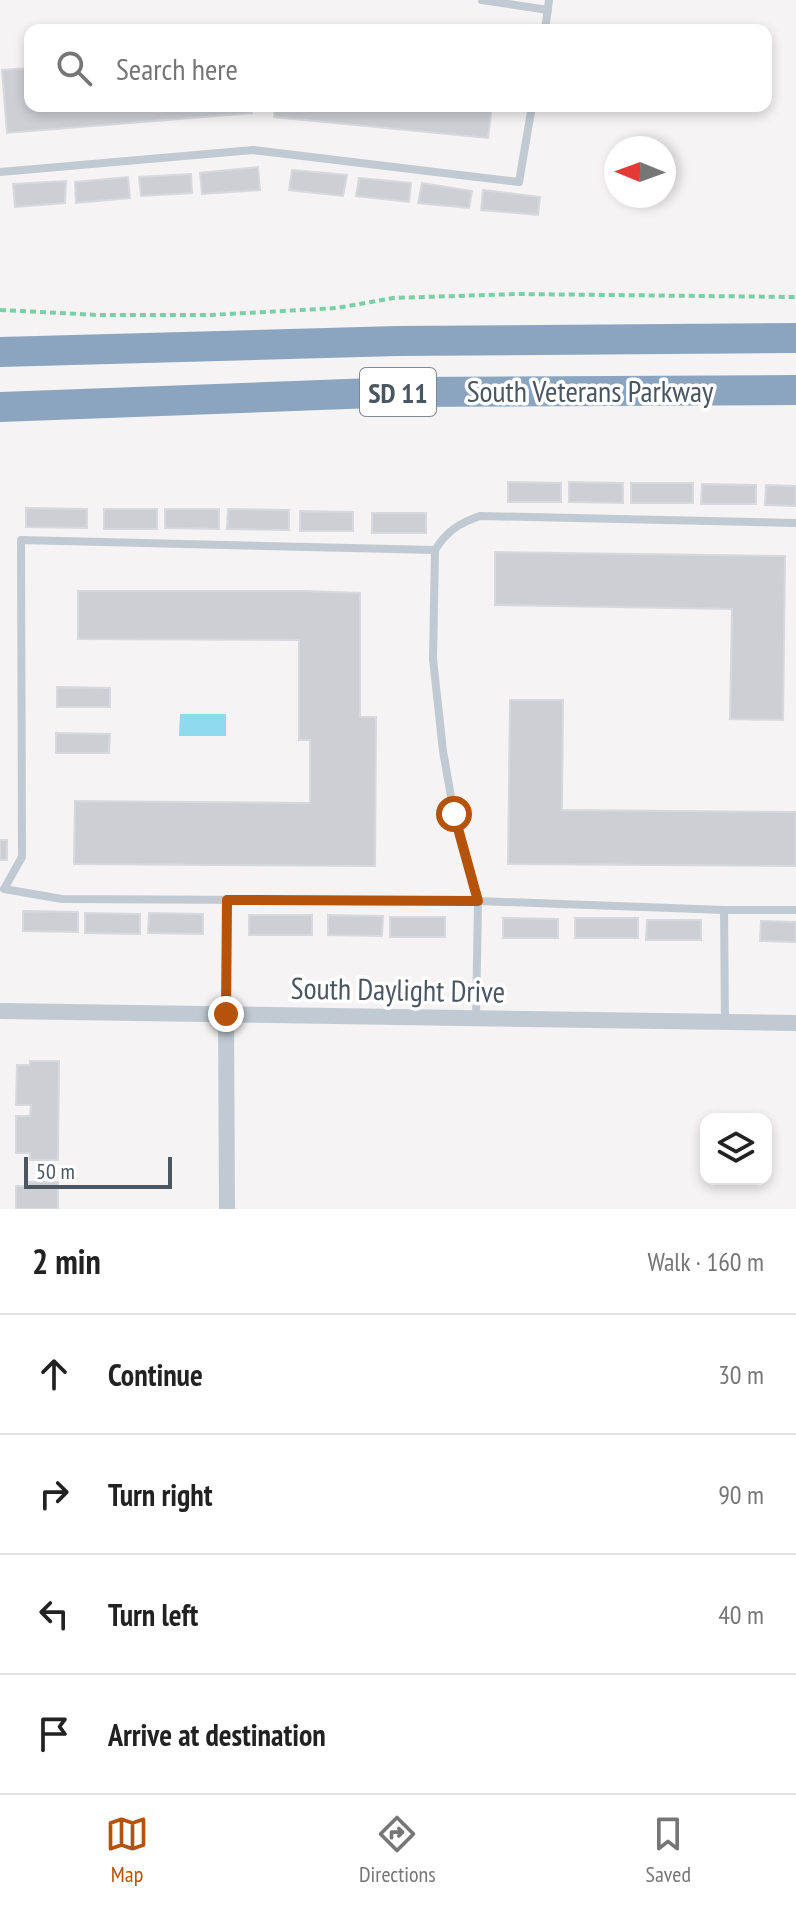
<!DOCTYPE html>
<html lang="en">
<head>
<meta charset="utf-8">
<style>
  body { margin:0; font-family:"PT Sans Narrow",sans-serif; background:#f6f6f6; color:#222 }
  .controls { position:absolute; right:24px; bottom:24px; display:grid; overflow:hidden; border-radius:16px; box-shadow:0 4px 12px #0003 }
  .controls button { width:72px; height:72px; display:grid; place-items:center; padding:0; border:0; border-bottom:2px solid #e0e0e0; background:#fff; color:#222; font:40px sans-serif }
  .compass { position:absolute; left:604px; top:136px; width:72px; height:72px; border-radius:50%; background:#fff; box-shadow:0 4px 12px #0003; rotate:271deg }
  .scale { position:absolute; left:24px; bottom:20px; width:148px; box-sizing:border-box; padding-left:8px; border:4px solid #4a5661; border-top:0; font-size:22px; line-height:28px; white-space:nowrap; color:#4a5661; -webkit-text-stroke:6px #fff; paint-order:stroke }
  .stop { position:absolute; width:24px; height:24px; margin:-18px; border:6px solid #b45309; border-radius:50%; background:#fff }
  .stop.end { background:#b45309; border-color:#fff; box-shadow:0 2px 8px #0008 }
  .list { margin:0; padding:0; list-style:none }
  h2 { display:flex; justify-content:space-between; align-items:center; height:104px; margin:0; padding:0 32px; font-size:34px }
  h2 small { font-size:26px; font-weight:400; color:#767676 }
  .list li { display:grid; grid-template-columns:52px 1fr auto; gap:24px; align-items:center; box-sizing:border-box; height:120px; padding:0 32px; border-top:2px solid #e0e0e0 }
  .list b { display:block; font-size:30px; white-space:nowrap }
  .list em { font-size:26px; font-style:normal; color:#767676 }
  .icon { flex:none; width:44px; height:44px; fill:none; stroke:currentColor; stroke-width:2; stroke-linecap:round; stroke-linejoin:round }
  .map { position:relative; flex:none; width:796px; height:1209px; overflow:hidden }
  .search { position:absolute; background:#fff; box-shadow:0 4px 12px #0003; left:24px; right:24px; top:24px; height:88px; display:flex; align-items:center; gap:20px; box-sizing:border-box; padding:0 28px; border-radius:16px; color:#767676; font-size:30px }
  .sheet { height:584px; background:#fff }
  nav { display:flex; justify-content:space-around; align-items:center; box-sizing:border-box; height:112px; border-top:2px solid #e0e0e0; background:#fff; font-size:22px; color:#767676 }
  nav a { display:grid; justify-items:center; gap:4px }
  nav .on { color:#b45309 }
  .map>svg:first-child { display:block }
  .water { fill:#90daee }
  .building { fill:#cdcfd5; stroke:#d7d9de; stroke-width:2 }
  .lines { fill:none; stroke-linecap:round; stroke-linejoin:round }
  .path { stroke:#7ad0a6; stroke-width:4; stroke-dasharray:6 4; stroke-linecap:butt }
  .lane { stroke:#c1cad2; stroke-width:8 }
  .street { stroke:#c1cad2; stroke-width:16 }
  .highway { stroke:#8ba5c1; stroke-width:30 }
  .route { stroke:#b45309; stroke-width:10 }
  .labels { text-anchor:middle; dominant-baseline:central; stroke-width:7; stroke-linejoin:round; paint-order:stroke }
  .shield { fill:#fff; stroke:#808990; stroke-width:2 }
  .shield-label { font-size:28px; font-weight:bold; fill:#4a5661 }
  .street-label { font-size:30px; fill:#4a5661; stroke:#fff }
</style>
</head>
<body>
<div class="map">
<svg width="796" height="1209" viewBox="0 0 796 1209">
  <rect width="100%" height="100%" fill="#f5f3f3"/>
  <polygon class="water" points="180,714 226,714 226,736 179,736"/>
  <g class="building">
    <polygon points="30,68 30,106 251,106 252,113 7,133 2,70"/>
    <polygon points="275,106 492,106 488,138 274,117"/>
    <polygon points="258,167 260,190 202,194 200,173"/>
    <polygon points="292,170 347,175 343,196 289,190"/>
    <polygon points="191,174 192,193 141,196 139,177"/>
    <polygon points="128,177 130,198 76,203 75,182"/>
    <polygon points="359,178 411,183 409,202 356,196"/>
    <polygon points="66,181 65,203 15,207 13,184"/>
    <polygon points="422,183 472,191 469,208 418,203"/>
    <polygon points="483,190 540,197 538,215 481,210"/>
    <polygon points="508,482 561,483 561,502 508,502"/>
    <polygon points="569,482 623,483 623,503 569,502"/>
    <rect x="631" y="483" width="62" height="20"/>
    <polygon points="702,484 756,485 756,504 701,504"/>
    <polygon points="766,485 796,486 796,506 765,505"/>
    <polygon points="26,508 87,509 87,528 26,527"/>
    <rect x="104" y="509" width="53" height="20"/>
    <polygon points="165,509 219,509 219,529 165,528"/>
    <polygon points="228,509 289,510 289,530 227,529"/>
    <polygon points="300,511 353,512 353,531 300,531"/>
    <rect x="372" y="513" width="54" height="20"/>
    <polygon points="495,552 785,556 783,720 730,719 732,609 495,605"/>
    <polygon points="78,591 305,591 360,593 360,717 376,717 375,866 74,864 75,801 310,803 310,740 299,740 299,640 78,639"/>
    <polygon points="57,687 110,688 110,707 57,707"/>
    <polygon points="510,700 563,700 562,810 796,812 796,866 508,864"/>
    <polygon points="56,733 110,734 109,753 56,753"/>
    <rect x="0" y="840" width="7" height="20"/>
    <polygon points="23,911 78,912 78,932 23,931"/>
    <polygon points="85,913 140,914 140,934 85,933"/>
    <polygon points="149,913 203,914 203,934 148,933"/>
    <rect x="249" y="915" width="63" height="20"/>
    <polygon points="328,915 383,916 382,936 328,935"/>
    <rect x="390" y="917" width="55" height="20"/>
    <polygon points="503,918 558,919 558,938 503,938"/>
    <rect x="575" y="918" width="63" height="20"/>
    <polygon points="647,920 701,920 701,940 646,940"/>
    <polygon points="761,921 796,922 796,942 760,941"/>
    <polygon points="30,1061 59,1061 58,1160 30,1160 30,1153 16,1153 16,1116 30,1116 31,1105 16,1105 17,1065 30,1065"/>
    <polygon points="29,1182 58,1182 58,1209 16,1209 16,1186 29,1186"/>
  </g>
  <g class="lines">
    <polyline class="path" points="0,310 98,315 210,315 337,308 393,298 517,294 796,297"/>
    <g class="lane">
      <polyline points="482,0 548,10"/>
      <polyline points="545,30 549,0"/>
      <polyline points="0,172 253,150 519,182 532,106"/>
      <path d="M435 550C446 532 459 523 480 516L796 523"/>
      <polyline points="724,910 725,1022"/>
      <polyline points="226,1014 227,900"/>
      <polyline points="476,1018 478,901 454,814 443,751 433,659 435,550 21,540 22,857 4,889 62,899 478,901 724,910 796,910"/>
    </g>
    <g class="street">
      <polyline points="0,1011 796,1023"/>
      <polyline points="226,1014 227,1209"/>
    </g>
    <g class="highway">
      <polyline points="0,352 397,341 796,338"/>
      <polyline points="0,407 400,392 796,390"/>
    </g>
  </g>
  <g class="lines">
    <polyline class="route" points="226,1014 227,900 478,901 454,814"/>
  </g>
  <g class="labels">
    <rect class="shield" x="360" y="368" width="76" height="48" rx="6"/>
    <g class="shield-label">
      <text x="398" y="392">SD 11</text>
    </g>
    <g class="street-label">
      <text x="590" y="390">South Veterans Parkway</text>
      <text transform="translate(398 989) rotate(1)">South Daylight Drive</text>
    </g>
  </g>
</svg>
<div class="controls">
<button><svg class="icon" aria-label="layers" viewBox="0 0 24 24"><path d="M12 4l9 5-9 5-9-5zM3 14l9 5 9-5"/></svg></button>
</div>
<svg class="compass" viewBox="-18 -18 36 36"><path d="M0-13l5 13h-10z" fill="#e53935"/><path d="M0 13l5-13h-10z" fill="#767676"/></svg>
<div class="scale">50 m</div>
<div class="stop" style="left:454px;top:814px"></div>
<div class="stop end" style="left:226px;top:1014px"></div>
<div class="search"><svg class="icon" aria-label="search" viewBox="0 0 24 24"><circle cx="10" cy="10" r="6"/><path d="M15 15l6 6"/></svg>Search here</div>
</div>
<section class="sheet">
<h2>2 min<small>Walk · 160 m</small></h2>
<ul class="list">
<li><svg class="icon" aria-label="ahead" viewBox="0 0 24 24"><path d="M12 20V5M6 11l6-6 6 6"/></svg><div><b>Continue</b></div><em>30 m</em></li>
<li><svg class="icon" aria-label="right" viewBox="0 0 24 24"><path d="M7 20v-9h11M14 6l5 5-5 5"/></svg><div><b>Turn right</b></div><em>90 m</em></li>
<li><svg class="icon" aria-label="left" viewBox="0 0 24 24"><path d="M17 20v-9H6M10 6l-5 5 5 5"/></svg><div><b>Turn left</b></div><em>40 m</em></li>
<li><svg class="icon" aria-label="arrive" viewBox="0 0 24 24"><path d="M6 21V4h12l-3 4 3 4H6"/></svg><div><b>Arrive at destination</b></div></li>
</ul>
</section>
<nav>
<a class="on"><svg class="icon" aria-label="map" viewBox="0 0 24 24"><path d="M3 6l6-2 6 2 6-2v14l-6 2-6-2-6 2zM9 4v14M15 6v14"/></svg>Map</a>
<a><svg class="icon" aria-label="directions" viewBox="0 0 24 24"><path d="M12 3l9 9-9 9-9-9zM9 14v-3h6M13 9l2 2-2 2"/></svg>Directions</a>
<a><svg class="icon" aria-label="saved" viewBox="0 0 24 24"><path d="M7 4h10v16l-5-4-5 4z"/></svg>Saved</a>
</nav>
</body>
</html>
